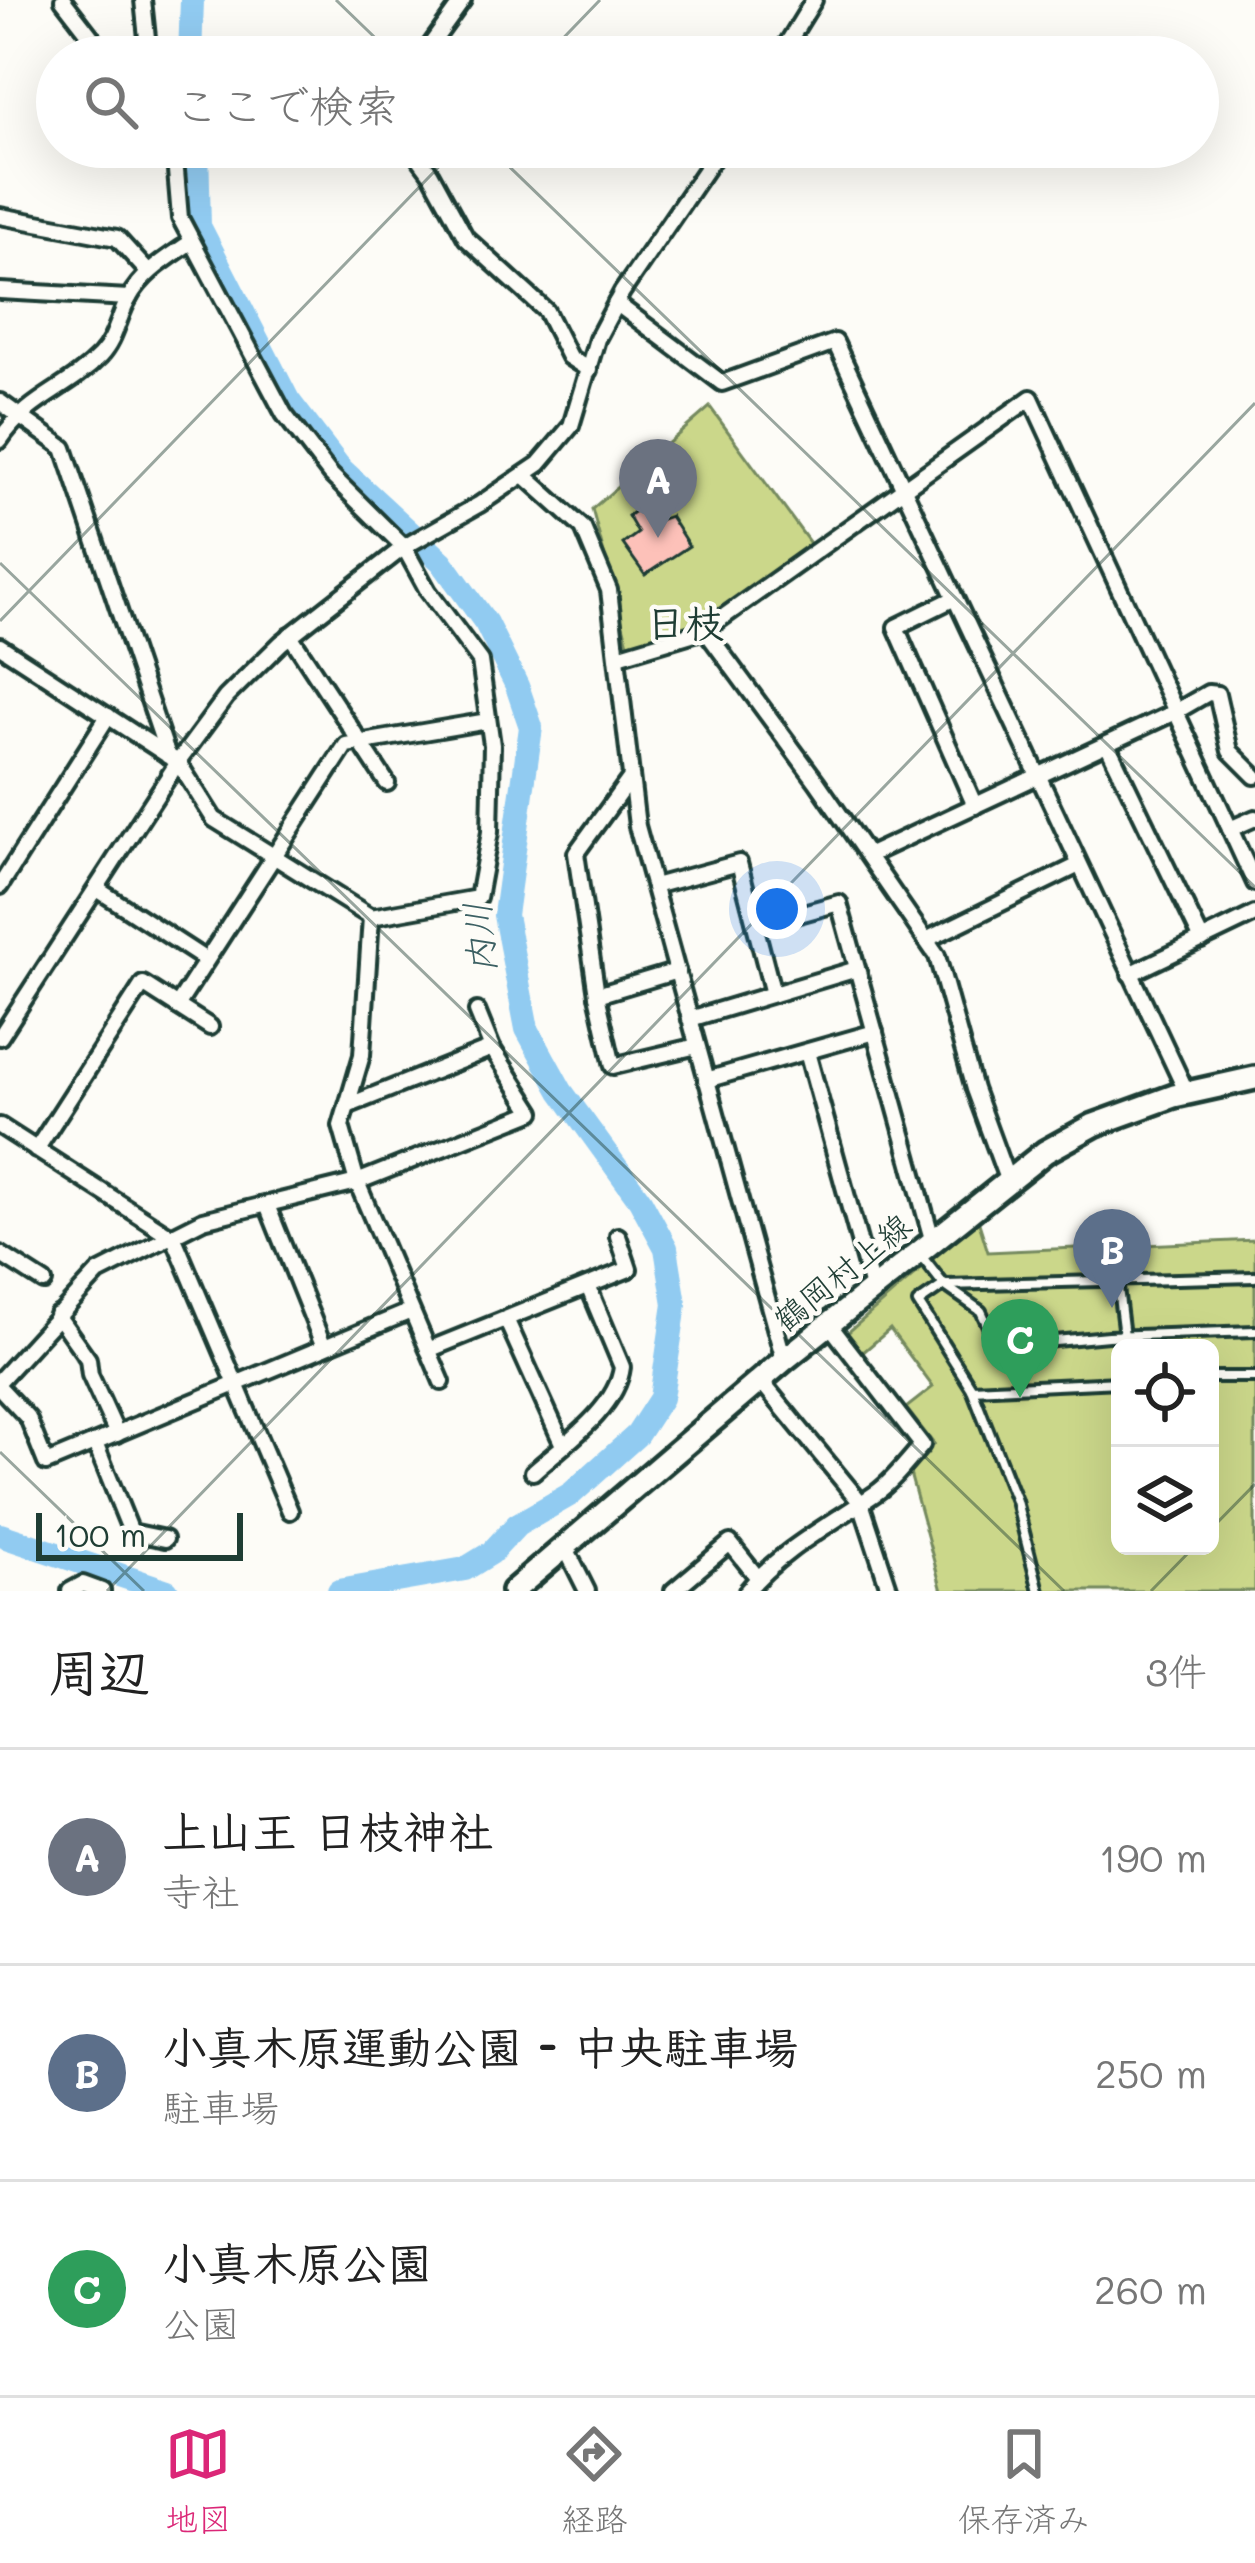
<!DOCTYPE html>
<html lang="ja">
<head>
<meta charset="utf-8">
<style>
  body { margin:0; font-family:Mali,"Klee One",sans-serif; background:#f6f6f6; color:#222 }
  .controls { position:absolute; right:36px; bottom:36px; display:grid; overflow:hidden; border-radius:18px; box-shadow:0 12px 48px #0002 }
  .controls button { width:108px; height:108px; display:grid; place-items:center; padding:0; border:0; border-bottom:3px solid #e0e0e0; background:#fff; color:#222; font:60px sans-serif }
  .scale { position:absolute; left:36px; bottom:30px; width:207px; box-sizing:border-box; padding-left:12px; border:6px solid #1f3d34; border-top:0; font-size:33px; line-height:42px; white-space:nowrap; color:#1f3d34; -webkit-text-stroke:9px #fdfcf7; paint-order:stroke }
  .you { position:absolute; left:777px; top:909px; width:42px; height:42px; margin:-30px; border:9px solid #fff; border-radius:50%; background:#1a73e8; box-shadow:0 0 0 18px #1a73e833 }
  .badge { display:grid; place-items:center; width:78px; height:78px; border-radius:50%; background:#db2777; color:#fff; font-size:39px; font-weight:700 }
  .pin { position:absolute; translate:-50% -99px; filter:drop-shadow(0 3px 6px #0008) }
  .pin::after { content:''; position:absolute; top:63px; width:42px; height:36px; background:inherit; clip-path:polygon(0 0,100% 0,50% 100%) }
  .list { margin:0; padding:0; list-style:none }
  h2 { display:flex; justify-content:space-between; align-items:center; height:156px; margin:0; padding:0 48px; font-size:51px }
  h2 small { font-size:39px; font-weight:400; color:#767676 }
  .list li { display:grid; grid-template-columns:78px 1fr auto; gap:36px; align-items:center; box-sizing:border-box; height:216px; padding:0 48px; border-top:3px solid #e0e0e0 }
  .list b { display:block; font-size:45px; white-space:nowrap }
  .list p { margin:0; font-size:39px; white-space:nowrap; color:#767676 }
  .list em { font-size:39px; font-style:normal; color:#767676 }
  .icon { flex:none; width:66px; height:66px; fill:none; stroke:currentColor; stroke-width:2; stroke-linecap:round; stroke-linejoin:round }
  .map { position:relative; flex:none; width:1255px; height:1591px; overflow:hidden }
  .search { position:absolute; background:#fff; box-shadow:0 12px 48px #0002; left:36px; right:36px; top:36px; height:132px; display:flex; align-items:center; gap:30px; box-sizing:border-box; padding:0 42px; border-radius:66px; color:#767676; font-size:45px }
  .sheet { height:804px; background:#fff }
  nav { display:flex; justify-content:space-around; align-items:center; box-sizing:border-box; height:168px; border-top:3px solid #e0e0e0; background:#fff; font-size:33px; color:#767676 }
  nav a { display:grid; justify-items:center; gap:6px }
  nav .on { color:#db2777 }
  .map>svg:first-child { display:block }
  .green { fill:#cbd78a; stroke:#758a5f; stroke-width:3; fill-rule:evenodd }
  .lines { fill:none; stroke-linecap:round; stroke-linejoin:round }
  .river { stroke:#91cbf1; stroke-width:24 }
  .building { fill:#fdc1b9; stroke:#1f3d34; stroke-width:3 }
  .lane-casing { stroke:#1f3d34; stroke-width:16 }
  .street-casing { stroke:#1f3d34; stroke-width:22 }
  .secondary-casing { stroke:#1f3d34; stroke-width:30 }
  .lane { stroke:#fdfcf7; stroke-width:8 }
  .street { stroke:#fdfcf7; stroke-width:14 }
  .secondary { stroke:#fdfcf7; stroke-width:21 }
  .ticks { fill:none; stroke:#1f3d34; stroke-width:3; stroke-opacity:0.45 }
  .labels { text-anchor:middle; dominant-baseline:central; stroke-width:9; stroke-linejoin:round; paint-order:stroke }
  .street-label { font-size:33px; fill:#1f3d34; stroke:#fdfcf7 }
  .water-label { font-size:36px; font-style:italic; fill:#3c6063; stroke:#fdfcf7 }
  .quarter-label { font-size:39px; font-weight:bold; fill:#1f3d34; stroke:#fdfcf7 }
</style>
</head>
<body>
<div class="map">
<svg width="1255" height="1591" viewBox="0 0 1255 1591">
  <rect width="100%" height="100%" fill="#fdfcf7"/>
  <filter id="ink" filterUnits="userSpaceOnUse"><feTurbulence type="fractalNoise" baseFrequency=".00833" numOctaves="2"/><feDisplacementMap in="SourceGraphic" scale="24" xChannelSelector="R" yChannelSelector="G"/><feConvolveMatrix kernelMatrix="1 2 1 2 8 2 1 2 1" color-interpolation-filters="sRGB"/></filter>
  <g filter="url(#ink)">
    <g class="green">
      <polygon points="710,407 812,546 698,627 629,647 592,509"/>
      <path d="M978 1220 988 1252 1255 1240V1591H942L908 1466 934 1444 906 1408 933 1387 890 1329 861 1354 845 1335ZM1120 1348H1210V1546H1120Z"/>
    </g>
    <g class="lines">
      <g class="river">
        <polyline points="190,57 192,0"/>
        <polyline points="197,147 199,226 288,400 340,468 442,562 486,623 517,686 531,727 505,915 527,1029 561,1091 640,1200 666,1248 675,1304 661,1398 637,1435 571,1494 517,1525 491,1553 465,1569 339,1591"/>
        <polyline points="0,1535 167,1591"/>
      </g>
    </g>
    <polygon class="building" points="641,506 651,523 670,516 689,546 645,575 623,544 638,533 628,516"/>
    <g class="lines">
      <g class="lane-casing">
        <g id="lane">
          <polyline points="922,1257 944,1285 918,1303 972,1389 1016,1501 1039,1591"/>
          <polyline points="1117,1280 1124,1336"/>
          <polyline points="944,1285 981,1311 993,1337 1013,1345 1108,1336 1255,1331"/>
          <polyline points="946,1285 1255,1277"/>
          <polyline points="1210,1377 1255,1377"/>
          <polyline points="972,1389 1120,1382"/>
        </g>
      </g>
      <g class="street-casing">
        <g id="street">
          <polyline points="63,0 107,57"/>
          <polyline points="143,0 149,57"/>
          <polyline points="422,57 463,0"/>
          <polyline points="779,57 814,0"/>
          <polyline points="411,147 431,174 466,238 546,311 569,357 589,370"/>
          <polyline points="0,216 117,238 148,272"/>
          <polyline points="0,291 129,298"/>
          <polyline points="616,303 722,383 835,342 1187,1093"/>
          <polyline points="0,402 64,448 168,756"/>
          <path d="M0 440C29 397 67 390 100 356 116 339 118 317 129 298 143 272 168 258 191 242"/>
          <polyline points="524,475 583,528 609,590 637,826 784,1360"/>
          <polyline points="953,599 896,627 975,806"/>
          <polyline points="705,630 817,782 937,956 974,1089 1007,1179"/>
          <polyline points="290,635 387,783"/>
          <polyline points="0,646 178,762 214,819 371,917 478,898 490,832 492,745 480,661 428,591 404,547 330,474 284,414 180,218 174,147"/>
          <polyline points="618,656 705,630 1031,398 1255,883"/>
          <polyline points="1107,744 1202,940"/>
          <polyline points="631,777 576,853 597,995 613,1066 697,1046"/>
          <polyline points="1230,829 1255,818"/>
          <polyline points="869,855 1177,711 1208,693 1217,694 1230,751 1255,776"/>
          <polyline points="0,886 108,716"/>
          <polyline points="654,886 739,863 773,994"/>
          <polyline points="97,889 206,960"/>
          <polyline points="371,917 362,1055 341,1126 357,1182 442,1382"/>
          <polyline points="756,926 839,903 932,1239"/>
          <polyline points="926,940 1079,865"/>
          <polyline points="1130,974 1255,914"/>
          <polyline points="597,995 677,971"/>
          <polyline points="177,1006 346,745 488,721"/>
          <polyline points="690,1019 857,969"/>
          <polyline points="0,1037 178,762 226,697 281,643 404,547 480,504 539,464 571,426 597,339 622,292 721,147"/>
          <polyline points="807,1052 872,1288"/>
          <polyline points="706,1080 875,1032"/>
          <polyline points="347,1106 492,1048"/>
          <polyline points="0,1126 174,1238 290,1511"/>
          <polyline points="36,1150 143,984 210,1027"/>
          <polyline points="267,1205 324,1347"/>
          <polyline points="0,1254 44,1282"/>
          <polyline points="57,1315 88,1359 90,1375 117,1434"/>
          <polyline points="506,1319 563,1445"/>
          <polyline points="428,1350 629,1269 618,1236"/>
          <polyline points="0,1380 98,1273 203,1220 357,1182 533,1112 492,1048 477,1011"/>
          <polyline points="760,1380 861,1503 890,1591"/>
          <polyline points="0,1388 28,1418 46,1463 411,1311"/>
          <polyline points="95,1443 131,1532 165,1539"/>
          <path d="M533 1472C563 1445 617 1409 622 1367L588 1286"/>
          <polyline points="565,1547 587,1591"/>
          <polyline points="70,1591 83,1584 102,1591"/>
          <polyline points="673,1591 730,1543 758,1578"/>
          <path d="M747 1591C780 1550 833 1523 876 1493 893 1481 908 1461 922 1445L828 1323"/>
        </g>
      </g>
      <g class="secondary-casing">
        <polyline id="secondary" points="513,1591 784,1360 1045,1152 1094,1125 1174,1096 1255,1078"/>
      </g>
      <use href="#lane" class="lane"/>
      <use href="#street" class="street"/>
      <use href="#secondary" class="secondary"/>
    </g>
  </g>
  <path class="ticks" d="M336 0 395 57M545 57 600 0M489 147 1255 887M0 563 1064 1591M0 621 458 147M0 1452 144 1591M1210 1530 1255 1484M107 1591 1255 403M1151 1591 1195 1546"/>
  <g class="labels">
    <g class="street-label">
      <text transform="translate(841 1271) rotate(-39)">鶴岡村上線</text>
    </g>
    <g class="water-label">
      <text transform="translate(478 938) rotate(-95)">内川</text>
    </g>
    <g class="quarter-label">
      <text x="685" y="621">日枝</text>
    </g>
  </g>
</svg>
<div class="controls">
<button><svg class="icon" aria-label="locate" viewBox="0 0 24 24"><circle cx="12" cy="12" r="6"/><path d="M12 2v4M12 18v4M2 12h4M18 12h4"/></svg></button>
<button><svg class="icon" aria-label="layers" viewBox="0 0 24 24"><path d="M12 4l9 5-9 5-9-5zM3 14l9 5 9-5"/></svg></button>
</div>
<div class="scale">100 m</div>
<div class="you"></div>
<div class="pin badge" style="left:658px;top:538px;background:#6b7280">A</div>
<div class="pin badge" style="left:1112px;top:1308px;background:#5c6f8a">B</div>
<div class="pin badge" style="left:1020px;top:1398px;background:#2e9e5b">C</div>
<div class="search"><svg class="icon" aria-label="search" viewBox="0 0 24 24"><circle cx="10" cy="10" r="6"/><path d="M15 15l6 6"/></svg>ここで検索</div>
</div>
<section class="sheet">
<h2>周辺<small>3件</small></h2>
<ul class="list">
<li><span class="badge" style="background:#6b7280">A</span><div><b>上山王 日枝神社</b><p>寺社</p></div><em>190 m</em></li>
<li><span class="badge" style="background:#5c6f8a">B</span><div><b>小真木原運動公園 - 中央駐車場</b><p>駐車場</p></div><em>250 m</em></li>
<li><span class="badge" style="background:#2e9e5b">C</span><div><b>小真木原公園</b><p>公園</p></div><em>260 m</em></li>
</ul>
</section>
<nav>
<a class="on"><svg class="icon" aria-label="map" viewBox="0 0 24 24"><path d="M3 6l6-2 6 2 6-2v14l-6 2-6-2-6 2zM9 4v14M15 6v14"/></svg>地図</a>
<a><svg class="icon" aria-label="directions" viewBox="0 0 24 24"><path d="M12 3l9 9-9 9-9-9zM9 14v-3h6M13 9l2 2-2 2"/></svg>経路</a>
<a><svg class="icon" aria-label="saved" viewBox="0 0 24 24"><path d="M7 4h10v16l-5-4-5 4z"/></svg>保存済み</a>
</nav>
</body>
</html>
